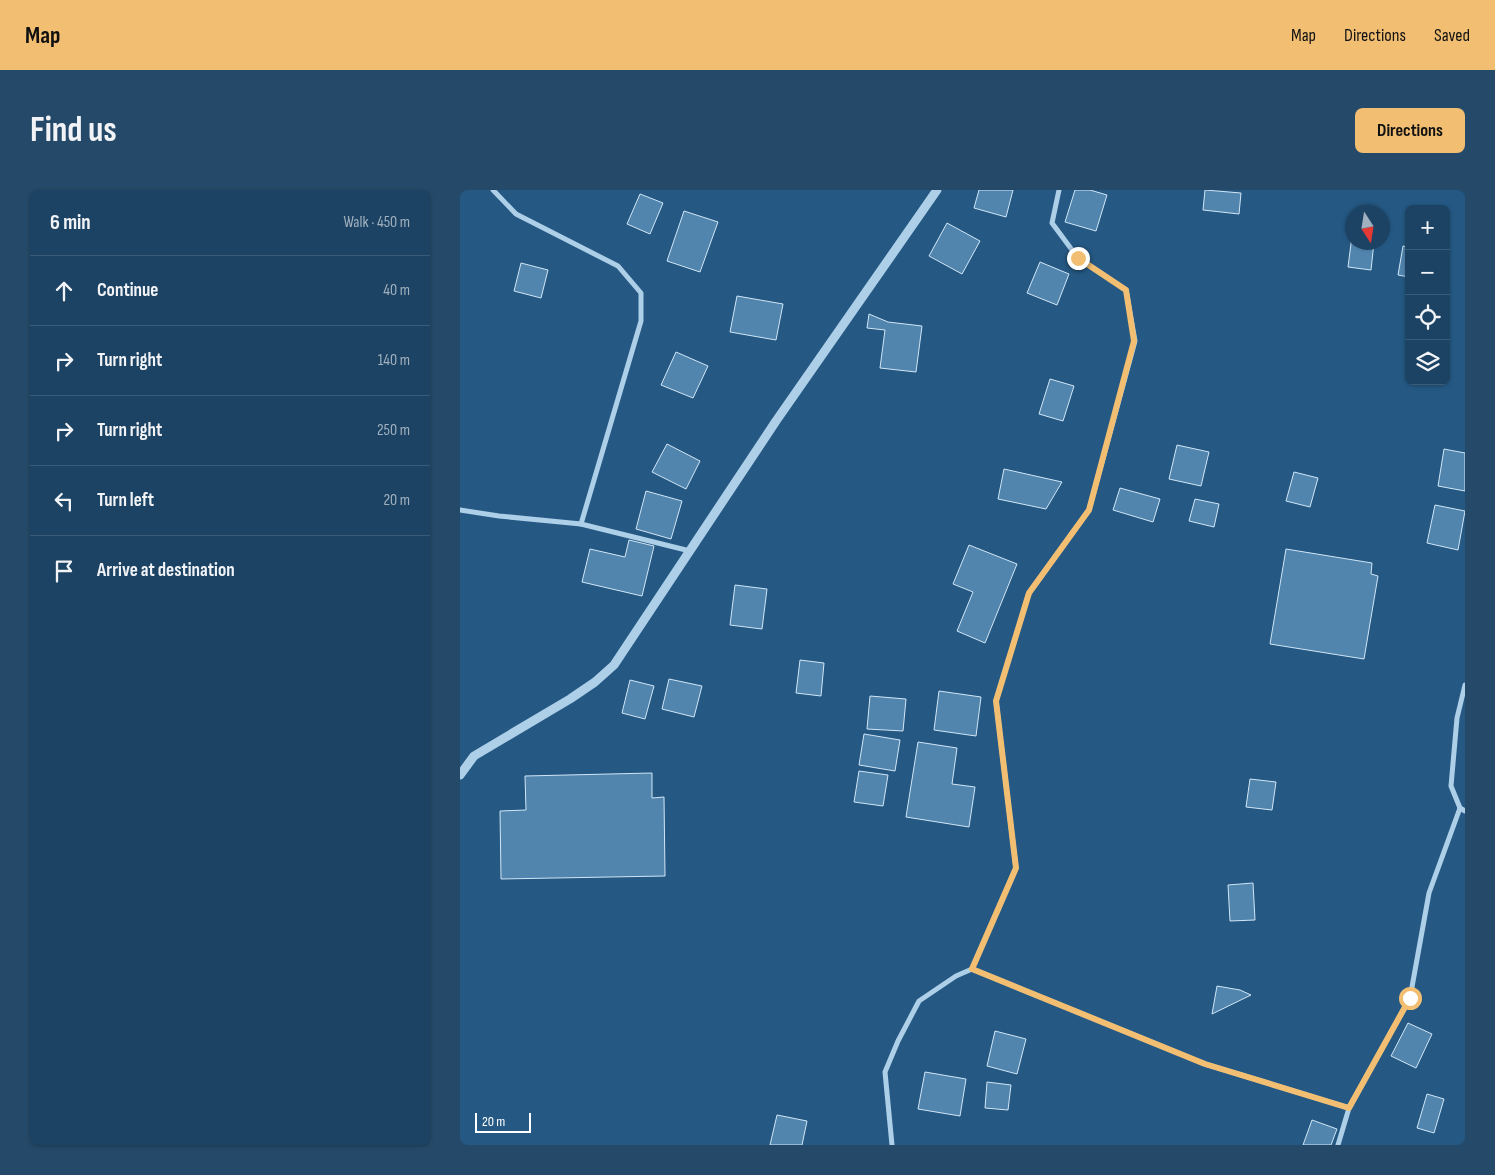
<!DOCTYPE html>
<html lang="en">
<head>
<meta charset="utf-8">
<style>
  body { margin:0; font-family:"Sofia Sans Condensed",sans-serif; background:#254a69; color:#f1f3f6 }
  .controls { position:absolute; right:15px; top:15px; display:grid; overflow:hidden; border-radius:8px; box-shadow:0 1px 4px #0004 }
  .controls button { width:45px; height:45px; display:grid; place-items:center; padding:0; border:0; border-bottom:1px solid #3a5c78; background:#1c4363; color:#f1f3f6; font:25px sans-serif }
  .compass { position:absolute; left:885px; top:15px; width:45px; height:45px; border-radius:50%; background:#1c4363; box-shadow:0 1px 4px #0004; rotate:168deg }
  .scale { position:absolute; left:15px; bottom:12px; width:56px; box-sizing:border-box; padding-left:5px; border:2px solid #fff; border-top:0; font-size:14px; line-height:18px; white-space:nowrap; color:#fff; -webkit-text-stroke:4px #255984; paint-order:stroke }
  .stop { position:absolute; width:15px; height:15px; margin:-11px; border:4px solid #f2be72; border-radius:50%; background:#fff }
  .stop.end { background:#f2be72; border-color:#fff; box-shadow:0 1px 5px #0008 }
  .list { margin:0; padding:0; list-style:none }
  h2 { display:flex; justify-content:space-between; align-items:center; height:65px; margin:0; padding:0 20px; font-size:21px }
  h2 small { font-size:16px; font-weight:400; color:#a0b0be }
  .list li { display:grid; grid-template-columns:32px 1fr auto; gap:15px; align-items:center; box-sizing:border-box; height:70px; padding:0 20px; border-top:1px solid #3a5c78 }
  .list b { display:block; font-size:19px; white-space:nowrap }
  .list em { font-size:16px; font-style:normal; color:#a0b0be }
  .icon { flex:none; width:28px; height:28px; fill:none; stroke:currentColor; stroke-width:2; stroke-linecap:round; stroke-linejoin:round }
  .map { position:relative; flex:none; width:1005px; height:955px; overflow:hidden; border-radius:8px }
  header { display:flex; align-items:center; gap:30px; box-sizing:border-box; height:70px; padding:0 25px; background:#f2be72; color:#111 }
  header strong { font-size:24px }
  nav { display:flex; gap:28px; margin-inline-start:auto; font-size:18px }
  .intro { display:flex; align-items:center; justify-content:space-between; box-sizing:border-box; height:120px; padding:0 30px }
  h1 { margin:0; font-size:35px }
  .button { padding:12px 22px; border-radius:8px; background:#f2be72; color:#111; font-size:18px; font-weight:700 }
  main { display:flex; gap:30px; padding:0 30px }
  aside { flex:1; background:#1c4363; border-radius:8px; box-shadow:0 1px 4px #0004 }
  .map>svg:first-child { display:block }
  .building { fill:#5185ae; stroke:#d1e6f6 }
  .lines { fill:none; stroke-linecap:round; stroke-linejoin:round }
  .minor { stroke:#aecfe8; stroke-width:5 }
  .tertiary { stroke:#aecfe8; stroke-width:9 }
  .route { stroke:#f2be72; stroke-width:6 }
</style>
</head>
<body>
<header>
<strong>Map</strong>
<nav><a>Map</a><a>Directions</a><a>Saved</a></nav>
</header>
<div class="intro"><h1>Find us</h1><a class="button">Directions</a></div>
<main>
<aside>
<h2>6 min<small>Walk · 450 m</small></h2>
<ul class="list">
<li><svg class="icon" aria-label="ahead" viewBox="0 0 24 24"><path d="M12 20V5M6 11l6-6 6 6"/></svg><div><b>Continue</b></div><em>40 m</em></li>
<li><svg class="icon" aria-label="right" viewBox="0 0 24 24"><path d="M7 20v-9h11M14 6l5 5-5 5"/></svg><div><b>Turn right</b></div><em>140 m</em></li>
<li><svg class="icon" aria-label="right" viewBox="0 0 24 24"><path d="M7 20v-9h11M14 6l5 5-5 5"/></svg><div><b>Turn right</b></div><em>250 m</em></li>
<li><svg class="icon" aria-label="left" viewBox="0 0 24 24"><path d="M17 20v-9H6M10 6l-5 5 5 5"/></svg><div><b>Turn left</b></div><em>20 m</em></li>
<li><svg class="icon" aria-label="arrive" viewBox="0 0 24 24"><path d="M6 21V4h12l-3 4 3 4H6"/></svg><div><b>Arrive at destination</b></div></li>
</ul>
</aside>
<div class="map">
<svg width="1005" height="955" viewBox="0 0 1005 955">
  <rect width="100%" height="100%" fill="#255984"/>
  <g class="building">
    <polygon points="519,0 553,0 546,27 514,18"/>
    <polygon points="615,0 630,0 647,5 636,41 605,32"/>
    <polygon points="745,0 781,3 779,24 743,20"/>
    <polygon points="180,4 203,13 190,44 167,34"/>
    <polygon points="224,21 258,32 240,82 207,71"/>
    <polygon points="487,33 520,51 502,84 469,66"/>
    <polygon points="892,46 892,52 914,52 911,80 888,77"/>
    <polygon points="943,56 949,57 949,87 938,85"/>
    <polygon points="580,72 609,84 597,115 567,103"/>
    <polygon points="61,73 88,80 81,108 54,101"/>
    <polygon points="277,106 323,114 316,150 270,142"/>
    <polygon points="409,124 428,132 462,136 456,182 420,178 425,140 407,138"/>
    <polygon points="216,162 248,176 233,208 201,195"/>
    <polygon points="590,189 614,196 603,231 579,224"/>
    <polygon points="207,254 240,271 226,299 192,282"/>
    <polygon points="717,255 749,262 741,296 709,289"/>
    <polygon points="984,259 1005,263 1005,301 978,296"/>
    <polygon points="544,279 602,292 586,319 538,309"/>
    <polygon points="834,282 858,288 850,317 826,311"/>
    <polygon points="660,298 700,309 693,332 653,320"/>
    <polygon points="186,301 222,311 211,349 176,339"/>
    <polygon points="735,309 759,314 754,337 729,331"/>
    <polygon points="975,315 1005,321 998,360 967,353"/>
    <polygon points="169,350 194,356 182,406 122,392 130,359 165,367"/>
    <polygon points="509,355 557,374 525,453 497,441 513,402 493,394"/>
    <polygon points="826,359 912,373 911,384 918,386 904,469 810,454"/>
    <polygon points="275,395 307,399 302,439 270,435"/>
    <polygon points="340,470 364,473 361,506 336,503"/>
    <polygon points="209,489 242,496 234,527 202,519"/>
    <polygon points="170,490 194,496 185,529 162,523"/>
    <polygon points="479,501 521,507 516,546 474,540"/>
    <polygon points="410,506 446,509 443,541 407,539"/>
    <polygon points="404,544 440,550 435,581 399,575"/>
    <polygon points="458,552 497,558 492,594 515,597 509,637 446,627"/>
    <polygon points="399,581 428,585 423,616 394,612"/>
    <polygon points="192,583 192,608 204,607 205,686 41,689 40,621 66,620 65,586"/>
    <polygon points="790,589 816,592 812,620 786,617"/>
    <polygon points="793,693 795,730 770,731 768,695"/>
    <polygon points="757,796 780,800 791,805 752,824"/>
    <polygon points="948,833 972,844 956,878 931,866"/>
    <polygon points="535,841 566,849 557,884 527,876"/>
    <polygon points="465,882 506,889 500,926 458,919"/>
    <polygon points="527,892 551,895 548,920 525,918"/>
    <polygon points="967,904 984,909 974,943 957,938"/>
    <polygon points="317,925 347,931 342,955 310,955"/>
    <polygon points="852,930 877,939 871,955 843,955"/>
  </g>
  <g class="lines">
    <g class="minor">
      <polyline points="33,0 56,24 158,76 181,103 181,131 121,334"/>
      <polyline points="0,320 39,326 121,334 230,361"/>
      <polyline points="1005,495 997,528 991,596 1000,618 1005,621"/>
      <polyline points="512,779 745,874 889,918 878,955"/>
      <polyline points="889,918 950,808 969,703 1000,618"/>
      <polyline points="432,955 425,882 438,851 459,811 496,786 512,779 556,678 536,511 569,403 629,320 675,151 666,100 618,68 592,33 599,0"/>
    </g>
    <polyline class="tertiary" points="0,585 14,566 110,509 135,492 154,475 316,231 477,0"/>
  </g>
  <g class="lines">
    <polyline class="route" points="618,68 666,100 674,151 629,320 569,403 536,511 556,678 512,779 745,874 889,918 950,808"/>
  </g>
</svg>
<div class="controls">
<button>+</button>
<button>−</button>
<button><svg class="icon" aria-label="locate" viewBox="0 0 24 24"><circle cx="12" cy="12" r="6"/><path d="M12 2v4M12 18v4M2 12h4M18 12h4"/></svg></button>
<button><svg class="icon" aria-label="layers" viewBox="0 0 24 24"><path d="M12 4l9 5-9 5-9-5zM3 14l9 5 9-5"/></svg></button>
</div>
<svg class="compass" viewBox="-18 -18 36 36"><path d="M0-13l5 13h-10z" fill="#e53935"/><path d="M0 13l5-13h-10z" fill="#a0b0be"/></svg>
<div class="scale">20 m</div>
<div class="stop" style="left:950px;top:808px"></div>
<div class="stop end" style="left:618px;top:68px"></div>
</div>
</main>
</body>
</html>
